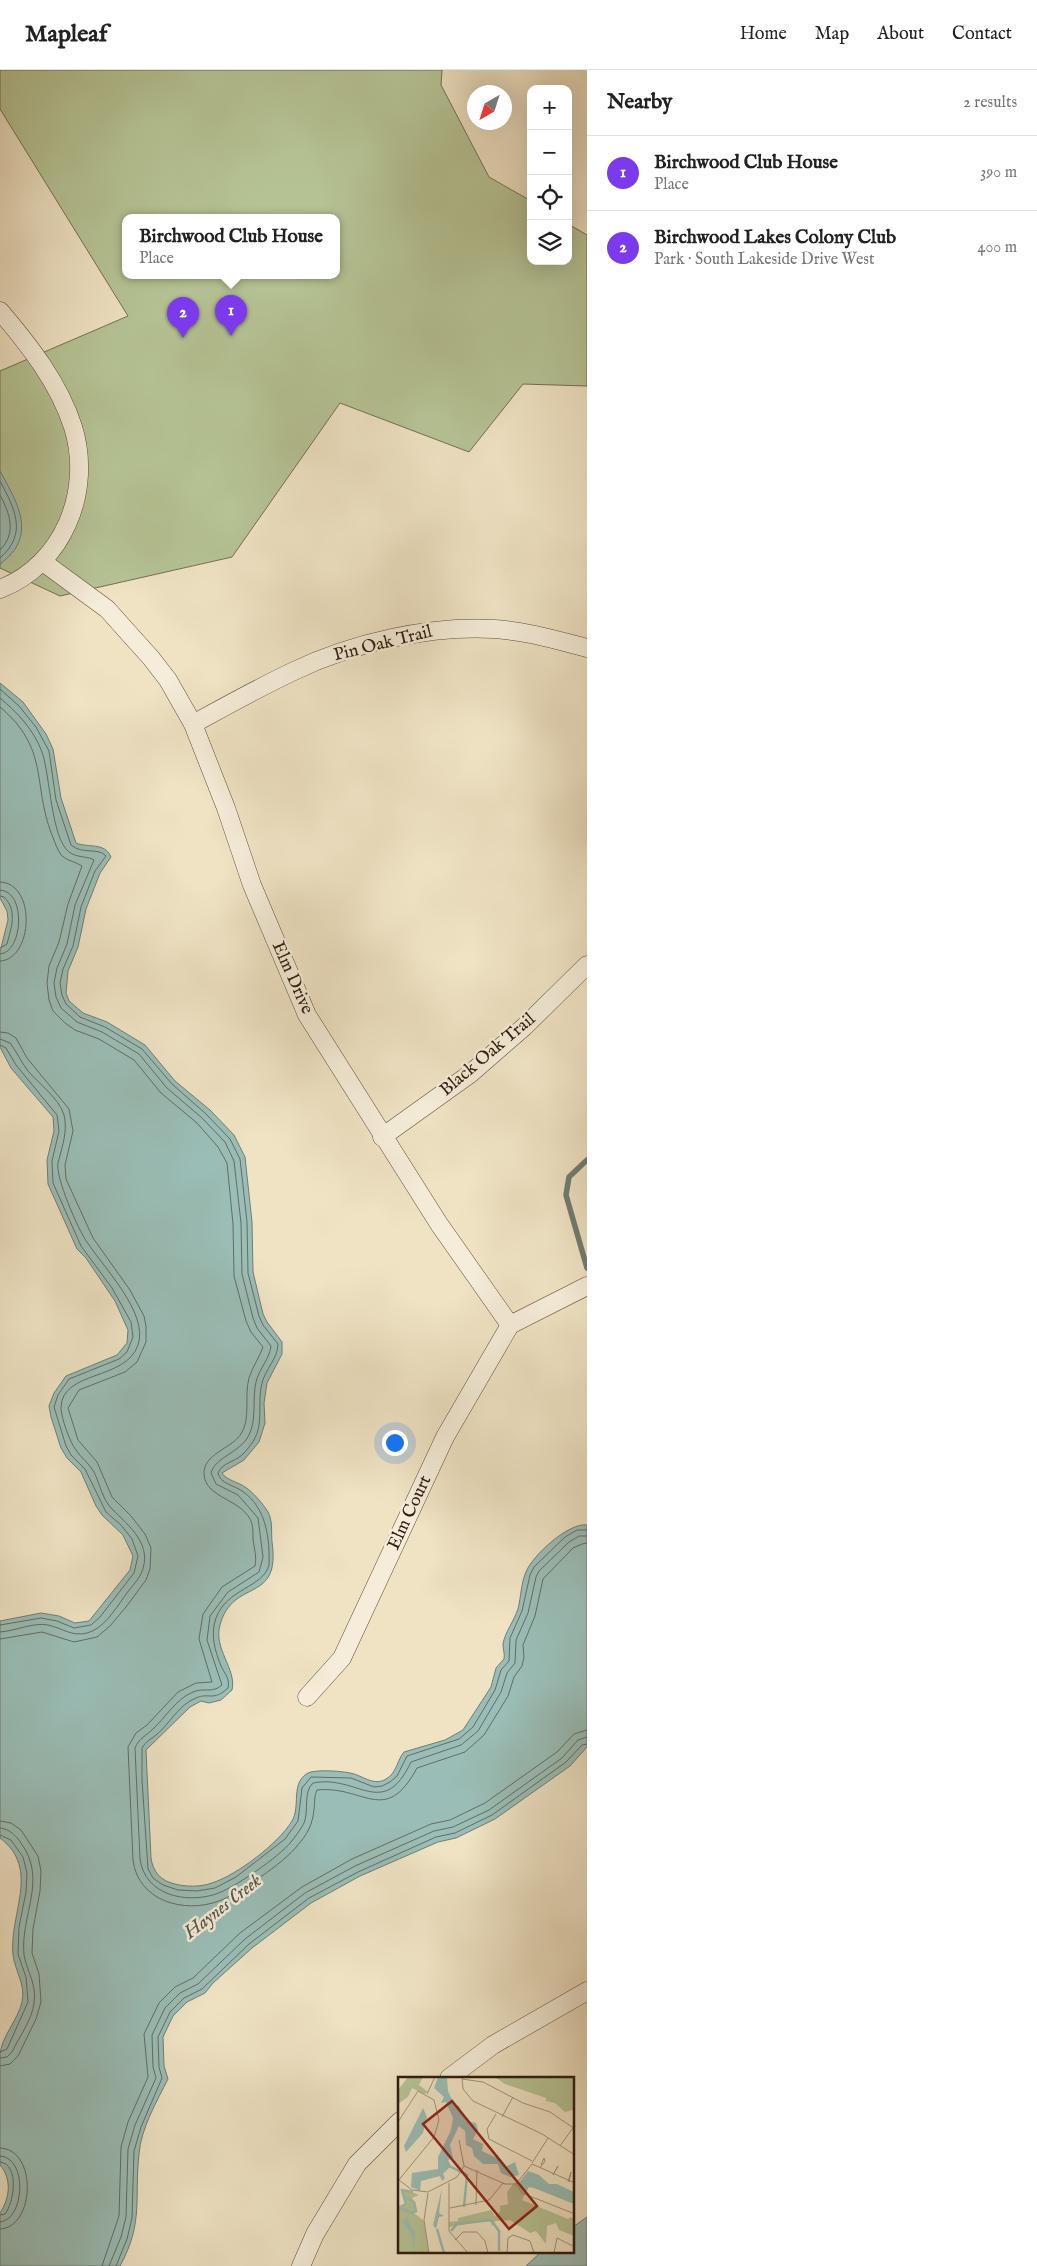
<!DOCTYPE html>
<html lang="en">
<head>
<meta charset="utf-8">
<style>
  body { margin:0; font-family:"IM FELL English",serif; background:#f6f6f6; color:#222 }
  .controls { position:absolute; right:15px; top:15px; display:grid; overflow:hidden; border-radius:10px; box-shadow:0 5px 20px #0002 }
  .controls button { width:45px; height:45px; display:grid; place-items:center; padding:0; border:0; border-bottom:1px solid #e0e0e0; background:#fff; color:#222; font:25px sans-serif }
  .compass { position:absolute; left:467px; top:15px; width:45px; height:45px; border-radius:50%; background:#fff; box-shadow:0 5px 20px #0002; rotate:219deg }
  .you { position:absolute; left:394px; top:1372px; width:18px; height:18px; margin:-12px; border:4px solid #fff; border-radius:50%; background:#1a73e8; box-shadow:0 0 0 8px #1a73e833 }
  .badge { display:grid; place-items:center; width:32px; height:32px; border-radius:50%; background:#7c3aed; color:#fff; font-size:16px; font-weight:700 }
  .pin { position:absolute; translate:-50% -41px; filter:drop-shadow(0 1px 2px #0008) }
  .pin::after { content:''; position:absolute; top:26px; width:18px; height:15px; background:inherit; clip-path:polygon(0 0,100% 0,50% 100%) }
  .popup { position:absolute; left:122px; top:144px; width:218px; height:65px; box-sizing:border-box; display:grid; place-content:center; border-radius:10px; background:#fff; filter:drop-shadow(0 1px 4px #0005); font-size:16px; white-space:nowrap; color:#767676 }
  .popup b { font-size:19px; color:#222 }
  .popup::after { content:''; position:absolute; left:50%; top:100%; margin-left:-10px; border:10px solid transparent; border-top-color:#fff }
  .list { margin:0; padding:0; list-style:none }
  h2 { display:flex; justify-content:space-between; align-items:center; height:65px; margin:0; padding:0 20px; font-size:21px }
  h2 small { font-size:16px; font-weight:400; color:#767676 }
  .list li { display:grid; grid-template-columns:32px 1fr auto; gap:15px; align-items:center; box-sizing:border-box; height:75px; padding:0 20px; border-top:1px solid #e0e0e0 }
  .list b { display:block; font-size:19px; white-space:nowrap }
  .list p { margin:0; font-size:16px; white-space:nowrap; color:#767676 }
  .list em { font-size:16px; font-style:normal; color:#767676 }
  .icon { flex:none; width:28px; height:28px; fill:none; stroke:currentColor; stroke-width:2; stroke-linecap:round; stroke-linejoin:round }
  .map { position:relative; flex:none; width:587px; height:2196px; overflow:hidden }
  header { display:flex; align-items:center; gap:30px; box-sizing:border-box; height:70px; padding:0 25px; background:#fff; border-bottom:1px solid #e0e0e0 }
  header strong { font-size:24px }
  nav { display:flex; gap:28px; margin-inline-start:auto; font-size:18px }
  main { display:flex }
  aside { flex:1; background:#fff }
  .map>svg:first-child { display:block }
  .green { fill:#b6c496; stroke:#727052; fill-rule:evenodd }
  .water { fill:#9abeb7; stroke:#6f7d73 }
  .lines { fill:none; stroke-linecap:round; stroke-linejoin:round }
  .shore { stroke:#646c62; stroke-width:1 }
  .stream { stroke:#6f7d73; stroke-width:5.5 }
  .street-casing { stroke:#5e4d3c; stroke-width:19 }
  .street { stroke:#f5edd9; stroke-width:18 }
  .labels { text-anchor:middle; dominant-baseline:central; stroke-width:5; stroke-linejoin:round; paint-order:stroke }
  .street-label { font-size:18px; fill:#2e1b0e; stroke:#f5edd9 }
  .water-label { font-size:19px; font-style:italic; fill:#545449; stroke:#f5edd9 }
  .inset-river { fill:none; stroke:#9abeb7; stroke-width:2.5 }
  .inset-road { fill:none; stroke:#a2937b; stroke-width:1 }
  .view { fill:#8f2418; fill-opacity:0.15; stroke:#8f2418; stroke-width:2.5 }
  .inset-edge { fill:none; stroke:#2e1b0e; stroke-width:2.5 }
</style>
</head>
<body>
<header>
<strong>Mapleaf</strong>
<nav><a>Home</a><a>Map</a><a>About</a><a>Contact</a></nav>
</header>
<main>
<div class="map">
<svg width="587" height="2196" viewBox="0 0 587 2196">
  <rect width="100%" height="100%" fill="#efe3c4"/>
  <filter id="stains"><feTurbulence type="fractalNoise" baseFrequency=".004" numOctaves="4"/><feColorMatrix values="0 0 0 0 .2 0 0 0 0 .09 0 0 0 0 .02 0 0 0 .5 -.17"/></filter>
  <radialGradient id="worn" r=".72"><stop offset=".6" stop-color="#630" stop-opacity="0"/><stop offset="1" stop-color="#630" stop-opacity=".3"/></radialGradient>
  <path class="green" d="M0 0H442L441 15 489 107 531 131V191H568V154L587 165V316L523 314 469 382 340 333 232 487 60 526 0 498V301L128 246 0 39ZM126 147H336V205H126Z"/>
  <g class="water">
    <path d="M0 401C18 434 38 466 0 494Z"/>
    <path d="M0 613 23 632 46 664 53 679 61 728 76 773C88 778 105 772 111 787L100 803 86 839 78 877 68 901 66 923 69 931 83 943 107 952 145 975 175 1011 210 1040 234 1065 245 1087 252 1152 253 1202 263 1244 267 1252 282 1272V1284L267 1313 264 1333 265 1353 259 1372 244 1390 222 1403C226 1410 238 1412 245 1417 253 1422 263 1434 268 1442 273 1451 271 1463 272 1472 281 1535 233 1507 220 1555 213 1579 237 1599 232 1620L221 1630 209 1633 201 1631 190 1637 146 1680 151 1788C153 1802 161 1811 175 1814 186 1817 201 1817 212 1813 237 1805 279 1773 292 1751 301 1736 290 1713 308 1703 316 1699 345 1701 354 1704 364 1707 375 1716 386 1709 397 1703 397 1690 404 1682L445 1670 463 1660 491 1617 496 1598 504 1589C505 1584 503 1580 503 1574 505 1562 514 1551 518 1539 521 1527 521 1513 526 1502 532 1486 569 1452 587 1455V1677L570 1696 495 1749 456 1768 438 1772 360 1806 311 1833 252 1878 213 1913 205 1923 187 1932 173 1946 163 1967 164 1996 168 2009C157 2031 141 2058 139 2084 134 2129 144 2152 120 2196H0V2143C10 2128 12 2109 0 2095 0 2058 0 2021 0 1985 1 1967 18 1950 22 1932 26 1915 15 1901 13 1885 9 1843 41 1799 0 1768V1551L41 1543 59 1546 75 1553 89 1551 130 1500 133 1486 123 1465 102 1445 96 1436 81 1402 67 1388 61 1378 51 1347 49 1336 54 1323 66 1306 117 1285 127 1273 128 1260 115 1231 86 1188 77 1179 48 1114 47 1090 54 1061 53 1047 11 998 0 977V882L8 850 7 841 0 828Z"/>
    <polygon points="587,2147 587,2196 526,2196 541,2182 573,2182 573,2157"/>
  </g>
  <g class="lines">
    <g class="shore">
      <path d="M0 411C15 439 28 464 0 488"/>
      <path d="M0 425C10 444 17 463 0 480"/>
      <path d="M0 619 19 636 36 657 49 681 56 730 71 775C83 785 98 777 106 786L95 801 81 837 73 876 63 899 60 913 62 925 66 934 80 947 105 957 142 979 172 1014 206 1044 230 1069 240 1089 247 1152 248 1203 259 1246 263 1255 278 1274C278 1288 265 1300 262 1313 257 1332 264 1353 254 1370 251 1375 246 1381 242 1385 234 1392 222 1393 218 1403 220 1414 234 1415 242 1421 266 1437 270 1468 269 1495 263 1518 227 1518 216 1548 210 1564 215 1581 221 1596 225 1604 230 1609 228 1618 213 1632 209 1622 196 1628 178 1635 170 1654 156 1665 150 1670 146 1671 142 1678V1710L148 1799 153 1808 163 1815 178 1820 197 1821 215 1818 236 1807 285 1769 298 1751 302 1718 311 1707 351 1708 374 1717 382 1716 390 1712 397 1706 407 1686 459 1669 473 1657 495 1620 501 1600 509 1591 510 1568 522 1541 530 1505 534 1497 565 1467 577 1460H587"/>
      <path d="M0 628C17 642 34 660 42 682 50 704 51 768 69 782 77 788 88 786 94 790L75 835 67 874 57 898 54 913 56 927 61 938 77 952 102 962 139 984 167 1018 202 1048 225 1072 234 1091 241 1153 242 1204 253 1248 257 1258 271 1276C270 1288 259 1299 256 1312 252 1329 257 1349 249 1365 240 1383 215 1387 211 1403L216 1414 238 1425 258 1448 263 1487 259 1502 228 1522 210 1546 207 1570 222 1615C212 1624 204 1617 193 1622 176 1629 166 1647 153 1659 146 1666 139 1668 135 1678L140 1789C145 1825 185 1834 216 1824 234 1818 279 1787 291 1772 295 1767 301 1759 304 1753 309 1741 303 1722 313 1713 358 1704 383 1751 411 1692L461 1675 478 1661 501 1622 507 1603 515 1593 516 1570 528 1543 536 1507 539 1501 569 1472 579 1466H587"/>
      <path d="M0 637C50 679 32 714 52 765 55 772 57 780 62 786 68 791 76 792 82 796L68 834 59 872 49 896 47 913 49 930 53 941 65 953 75 960 99 969 134 990 161 1023 197 1053 218 1077 227 1093 233 1154 234 1206 246 1251 251 1262 263 1277C259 1288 252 1298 249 1308 244 1326 251 1349 241 1364 231 1379 203 1384 204 1404 205 1429 245 1429 252 1454 253 1459 253 1464 253 1469 254 1478 257 1487 255 1496L222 1517 203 1544 199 1569 212 1612 196 1613 178 1622 147 1655 136 1663 128 1677 133 1790C138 1831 184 1844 219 1831 238 1824 285 1792 297 1776 307 1765 313 1754 314 1739 315 1732 314 1726 317 1720 364 1715 385 1757 417 1698L465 1682 484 1665 508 1626 514 1607 522 1596 524 1587 523 1575 535 1546 543 1509 573 1478 582 1474 587 1473"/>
      <path d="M0 812C37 813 33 890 0 891"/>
      <path d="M0 820C27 821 23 883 0 884"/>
      <path d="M0 826 4 827C18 841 11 858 7 874L0 878"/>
      <polyline points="0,962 8,963 16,968 27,988 69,1039 73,1061 65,1095 66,1109 93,1168 130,1220 144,1246 146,1256 146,1272 137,1292 125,1302 79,1320 68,1338 78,1370 97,1392 112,1427 131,1446 145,1464 151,1478 150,1499 146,1510 126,1537 110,1556 97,1567 74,1572 42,1562 0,1569"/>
      <path d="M0 969 10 973C17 982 21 992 28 1001 39 1014 59 1028 64 1045 68 1061 62 1077 58 1093 55 1106 78 1160 87 1172 103 1197 149 1243 138 1275 126 1311 61 1300 61 1338 61 1347 70 1373 76 1380 81 1388 89 1393 94 1402 100 1414 102 1429 112 1439 129 1456 154 1475 141 1504 137 1512 129 1519 124 1527 115 1540 103 1559 87 1563 72 1567 62 1558 48 1555 33 1552 16 1561 0 1562"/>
      <polyline points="0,975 6,978 16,995 57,1045 59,1061 52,1091 53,1113 81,1176 112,1218 131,1252 133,1267 127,1282 119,1289 69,1309 58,1325 54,1337 66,1376 71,1385 85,1399 106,1442 121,1455 132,1469 138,1486 134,1503 100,1547 91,1555 74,1558 57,1551 41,1548 0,1555"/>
      <polyline points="0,1751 11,1753 21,1760 38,1786 41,1801 40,1821 33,1859 32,1883 39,1904 41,1932 36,1949 18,1986 10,1994 0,1996"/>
      <path d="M0 1758C10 1759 16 1766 21 1773 48 1810 20 1845 24 1885 27 1902 37 1914 34 1933 32 1950 19 1967 12 1982L7 1987 0 1988"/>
      <polyline points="0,1765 11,1770 23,1787 27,1803 26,1822 19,1857 18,1884 26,1907 28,1932 7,1979 0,1982"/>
      <path d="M0 2078C38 2079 35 2158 0 2159"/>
      <path d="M0 2086C28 2087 25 2150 0 2152"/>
      <path d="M0 2092C20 2094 14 2133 5 2144L0 2145"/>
      <polyline points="102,2196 119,2146 121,2077 128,2052 148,2007 144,1964 159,1933 175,1917 193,1908 240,1863 302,1817 352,1789 431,1754 450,1750 485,1733 557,1682 574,1664 587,1660"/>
      <polyline points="109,2196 121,2167 126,2147 128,2079 135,2055 156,2008 153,1997 152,1965 165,1938 180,1923 198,1914 245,1869 305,1823 355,1796 434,1761 453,1757 489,1740 562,1688 578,1670 587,1667"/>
      <polyline points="116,2196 127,2169 132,2148 134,2081 141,2057 162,2008 159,1997 158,1967 170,1942 184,1928 202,1919 249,1874 309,1828 358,1802 436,1767 455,1763 492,1745 566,1692 582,1675 587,1674"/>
    </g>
    <polyline class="stream" points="587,1090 569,1107 566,1125 587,1198"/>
    <g class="street-casing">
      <g id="street">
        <path d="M0 241C29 275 59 313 73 357 93 421 63 495 0 519"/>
        <polyline points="43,492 107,539 151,588 168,610 193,654 226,738 252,815 307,945 439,1154 510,1255 587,1216"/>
        <path d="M193 654C226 636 260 617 294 601 352 573 430 555 494 559 526 561 556 570 587 578"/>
        <polyline points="382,1067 470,1004 524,957 587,895"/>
        <polyline points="307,1627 342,1588 445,1367 510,1255"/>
        <polyline points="449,2008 493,1975 587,1921"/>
        <polyline points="301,2196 315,2164 357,2094 400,2051"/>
      </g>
    </g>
    <use href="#street" class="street"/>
  </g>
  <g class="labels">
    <g class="street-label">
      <text transform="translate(383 574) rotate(-14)">Pin Oak Trail</text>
      <text transform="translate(292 908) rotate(66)">Elm Drive</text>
      <text transform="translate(488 985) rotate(-40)">Black Oak Trail</text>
      <text transform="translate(410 1443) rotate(-65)">Elm Court</text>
    </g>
    <g class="water-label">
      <text transform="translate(223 1837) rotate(-38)">Haynes Creek</text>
    </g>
  </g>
  <g transform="translate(398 2007)">
    <rect width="176" height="176" fill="#efe3c4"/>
    <path d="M10 0H25L21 8 30 15 26 17 14 11 10 20 0 27V13ZM97 0H176L175 33 167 35 157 26 148 24V21L107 7ZM123 105 131 108 124 123 170 142 173 140 176 142V159L161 153 158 146 149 149 148 167 138 154 132 156 112 143 97 144 94 149 93 145 87 144 51 150V145L60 144V141L93 133 97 139 102 135V129L110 127 109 115 116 106ZM9 113 21 118 14 121 18 127 16 136 26 144 31 176H0V129L7 127 3 114Z" fill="#b6c496"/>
    <path d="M40 0H49L50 14 56 27 61 29 68 44 78 46 80 53 75 62 85 67 84 74 103 83 107 90 117 85 121 98 112 100 103 96 100 87H85L76 79 74 71 68 68 67 54 61 49 52 68 55 81 50 83 53 89 45 97 47 101 44 104 42 99 23 104 22 114 13 110 14 96 40 92V80L53 53 55 41 48 25 43 26 46 20 36 11ZM25 31 29 40 25 56 8 75 6 69ZM130 94 141 98 151 107H159L176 115V127L136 111 131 110 128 115 120 107ZM44 111 41 136 46 139 41 140 38 152 35 148ZM9 141 17 157 16 176 14 158 4 144Z" fill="#9abeb7"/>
    <path class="inset-river" d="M51 89 69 98 66 130M4 129 8 127 4 113 15 115M0 130 14 136 18 134 16 125 5 119M39 152 46 176M53 154 59 147 93 143 101 154V174"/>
    <path class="inset-road" d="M64 0 65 12 75 24 144 57 177 78M64 2 85 5 125 26 152 35 177 52M29 17 37 0M98 37 89 52 91 62 134 84M104 40 115 20M0 45 20 14 36 23 41 43 36 60 0 104M61 63 66 89M162 69 177 48M134 86 150 61M134 87 177 106M142 91 147 84 146 81 143 88M155 98 160 89 155 98M1 103 14 113 30 115 59 100 66 89 107 107H118M170 105 173 95 171 105M51 106V154L70 176M118 107 124 116 177 137M118 107 134 87M30 116 26 143 31 176M78 128 79 93M52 131 91 123 105 106M57 163 65 155H79L87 164 90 176M109 176 110 161 115 158 132 164 136 176M156 176 159 161 177 170"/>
    <path class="view" d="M54 24 139 129 111 152 25 47Z"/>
    <rect width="176" height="176" class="inset-edge"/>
  </g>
  <rect width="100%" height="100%" filter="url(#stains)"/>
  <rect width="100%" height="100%" fill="url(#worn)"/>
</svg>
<div class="controls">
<button>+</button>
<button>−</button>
<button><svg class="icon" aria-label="locate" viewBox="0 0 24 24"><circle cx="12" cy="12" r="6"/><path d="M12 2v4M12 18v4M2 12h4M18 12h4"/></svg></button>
<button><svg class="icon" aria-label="layers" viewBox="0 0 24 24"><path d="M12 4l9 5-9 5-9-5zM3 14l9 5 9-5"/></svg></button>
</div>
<svg class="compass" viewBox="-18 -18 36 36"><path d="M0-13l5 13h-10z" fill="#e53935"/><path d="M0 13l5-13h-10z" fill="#767676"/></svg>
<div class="you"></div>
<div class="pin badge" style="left:231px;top:266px">1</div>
<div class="popup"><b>Birchwood Club House</b>Place</div>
<div class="pin badge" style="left:183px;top:268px">2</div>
</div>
<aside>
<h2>Nearby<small>2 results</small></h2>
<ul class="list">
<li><span class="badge">1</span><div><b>Birchwood Club House</b><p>Place</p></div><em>390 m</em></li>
<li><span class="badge">2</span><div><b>Birchwood Lakes Colony Club</b><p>Park · South Lakeside Drive West</p></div><em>400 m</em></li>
</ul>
</aside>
</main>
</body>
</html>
